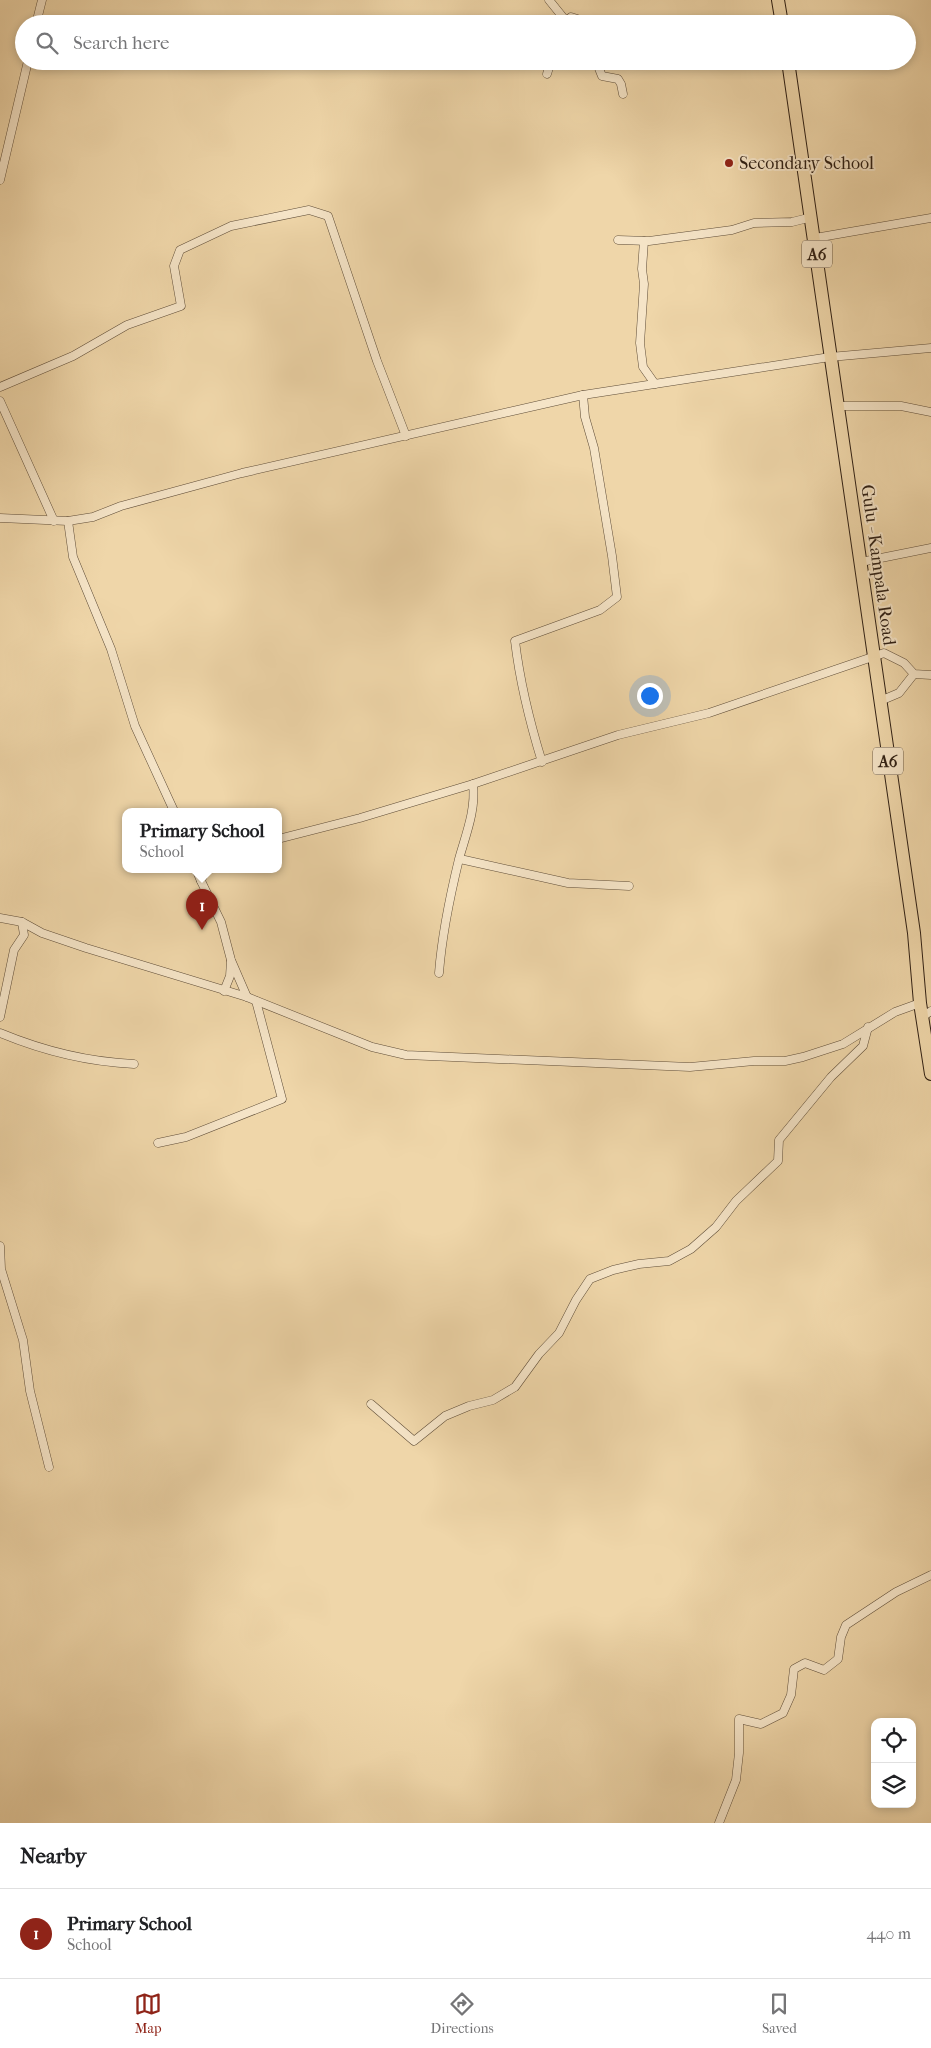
<!DOCTYPE html>
<html lang="en">
<head>
<meta charset="utf-8">
<style>
  body { margin:0; font-family:"IM FELL French Canon",serif; background:#f6f6f6; color:#202124 }
  .controls { position:absolute; right:15px; bottom:15px; display:grid; overflow:hidden; border-radius:10px; box-shadow:0 2px 8px #0003 }
  .controls button { width:45px; height:45px; display:grid; place-items:center; padding:0; border:0; border-bottom:1px solid #e0e0e0; background:#fff; color:#202124; font:25px sans-serif }
  .you { position:absolute; left:649px; top:695px; width:18px; height:18px; margin:-12px; border:4px solid #fff; border-radius:50%; background:#1a73e8; box-shadow:0 0 0 8px #1a73e833 }
  .badge { display:grid; place-items:center; width:32px; height:32px; border-radius:50%; background:#8f2418; color:#fff; font-size:16px; font-weight:700 }
  .pin { position:absolute; translate:-50% -41px; filter:drop-shadow(0 1px 2px #0008) }
  .pin::after { content:''; position:absolute; top:26px; width:18px; height:15px; background:inherit; clip-path:polygon(0 0,100% 0,50% 100%) }
  .popup { position:absolute; left:122px; top:808px; width:160px; height:65px; box-sizing:border-box; display:grid; place-content:center; border-radius:10px; background:#fff; filter:drop-shadow(0 1px 4px #0005); font-size:16px; white-space:nowrap; color:#757577 }
  .popup b { font-size:19px; color:#202124 }
  .popup::after { content:''; position:absolute; left:50%; top:100%; margin-left:-10px; border:10px solid transparent; border-top-color:#fff }
  .list { margin:0; padding:0; list-style:none }
  h2 { display:flex; justify-content:space-between; align-items:center; height:65px; margin:0; padding:0 20px; font-size:21px }
  h2 small { font-size:16px; font-weight:400; color:#757577 }
  .list li { display:grid; grid-template-columns:32px 1fr auto; gap:15px; align-items:center; box-sizing:border-box; height:90px; padding:0 20px; border-top:1px solid #e0e0e0 }
  .list b { display:block; font-size:19px; white-space:nowrap }
  .list p { margin:0; font-size:16px; white-space:nowrap; color:#757577 }
  .list em { font-size:16px; font-style:normal; color:#757577 }
  .icon { flex:none; width:28px; height:28px; fill:none; stroke:currentColor; stroke-width:2; stroke-linecap:round; stroke-linejoin:round }
  .map { position:relative; flex:none; width:931px; height:1823px; overflow:hidden }
  .search { position:absolute; background:#fff; box-shadow:0 2px 8px #0003; left:15px; right:15px; top:15px; height:55px; display:flex; align-items:center; gap:12px; box-sizing:border-box; padding:0 18px; border-radius:28px; color:#757577; font-size:19px }
  .sheet { height:155px; background:#fff }
  nav { display:flex; justify-content:space-around; align-items:center; box-sizing:border-box; height:70px; border-top:1px solid #e0e0e0; background:#fff; font-size:14px; color:#757577 }
  nav a { display:grid; justify-items:center; gap:2px }
  nav .on { color:#8f2418 }
  .map>svg:first-child { display:block }
  .lines { fill:none; stroke-linecap:round; stroke-linejoin:round }
  .street-casing { stroke:#5f4d38; stroke-width:9 }
  .primary-casing { stroke:#2f1f13; stroke-width:14 }
  .street { stroke:#f5e4c7; stroke-width:8 }
  .primary { stroke:#efd6a9; stroke-width:12 }
  .poi-dot { fill:#8f2418; stroke:#f5e4c7; stroke-width:2 }
  .labels { text-anchor:middle; dominant-baseline:central; stroke-width:4; stroke-linejoin:round; paint-order:stroke }
  .shield { fill:#f5e4c7; stroke:#6a5a49; stroke-width:1 }
  .shield-label { font-size:16px; font-weight:bold; fill:#2f1f13 }
  .poi-label { font-size:18px; fill:#2f1f13; stroke:#f5e4c7; text-anchor:start }
  .street-label { font-size:18px; fill:#2f1f13; stroke:#f5e4c7 }
</style>
</head>
<body>
<div class="map">
<svg width="931" height="1823" viewBox="0 0 931 1823">
  <rect width="100%" height="100%" fill="#efd6a9"/>
  <filter id="stains"><feTurbulence type="fractalNoise" baseFrequency=".004" numOctaves="4"/><feColorMatrix values="0 0 0 0 .2 0 0 0 0 .09 0 0 0 0 .02 0 0 0 .5 -.17"/></filter>
  <radialGradient id="worn" r=".72"><stop offset=".6" stop-color="#630" stop-opacity="0"/><stop offset="1" stop-color="#630" stop-opacity=".3"/></radialGradient>
  <g class="lines">
    <g class="street-casing">
      <g id="street">
        <polyline points="549,0 566,21"/>
        <polyline points="36,24 42,0"/>
        <polyline points="564,24 571,17 593,24"/>
        <polyline points="596,61 602,76 618,79 621,84 623,94"/>
        <polyline points="547,74 551,61"/>
        <polyline points="0,180 28,61"/>
        <polyline points="815,238 931,218"/>
        <polyline points="618,240 649,241 732,230 754,223 792,222 812,217"/>
        <polyline points="644,241 642,269 644,284 640,343 643,367 655,384"/>
        <polyline points="0,387 73,356 127,325 181,306 174,266 180,250 231,226 309,210 328,216 377,361 406,436"/>
        <polyline points="0,401 54,521"/>
        <polyline points="838,406 901,406 931,412"/>
        <polyline points="0,518 68,521 93,517 121,506 242,473 583,395 830,357 931,348"/>
        <polyline points="68,521 73,557 111,649 135,726 174,811"/>
        <polyline points="861,562 931,548"/>
        <polyline points="880,701 899,693 914,674"/>
        <path d="M542 762C530 723 520 683 515 641L600 610 617 597 612 556 594 448 585 417 583 395"/>
        <polyline points="473,784 618,735 709,713 884,653 904,663 914,674 931,675"/>
        <path d="M278 839 360 818 473 784C476 810 466 834 459 859 450 896 442 934 439 973"/>
        <polyline points="460,859 568,883 629,886"/>
        <polyline points="196,869 201,881"/>
        <polyline points="205,869 201,881 221,922 231,960 247,997"/>
        <polyline points="0,918 22,922 42,933 86,948 247,997 372,1047 406,1055 690,1067 754,1061 785,1061 803,1057 843,1044 895,1012 920,1003"/>
        <polyline points="224,991 230,976 231,961"/>
        <polyline points="0,1017 14,950 24,935 22,922"/>
        <polyline points="922,1017 931,1011"/>
        <path d="M0 1033C41 1050 89 1062 134 1064"/>
        <polyline points="158,1143 186,1137 282,1099 256,1001"/>
        <polyline points="0,1246 1,1269 23,1340 30,1391 49,1467"/>
        <polyline points="371,1404 414,1441 445,1416 469,1406 493,1400 515,1387 539,1354 559,1333 576,1300 590,1279 613,1270 639,1264 669,1261 691,1249 716,1227 736,1201 778,1161 779,1140 831,1077 863,1046 868,1027"/>
        <polyline points="719,1823 736,1780 739,1753 739,1719 761,1724 783,1713 791,1695 794,1669 805,1663 824,1670 838,1659 841,1637 846,1625 896,1592 931,1575"/>
      </g>
    </g>
    <g class="primary-casing">
      <g id="primary">
        <polyline points="778,0 782,24"/>
        <polyline points="788,61 914,933 920,1003 931,1074"/>
      </g>
    </g>
    <use href="#street" class="street"/>
    <use href="#primary" class="primary"/>
  </g>
  <circle class="poi-dot" cx="729" cy="163" r="5"/>
  <g class="labels">
    <g class="shield">
      <rect x="802" y="240.5" width="30" height="27" rx="4"/>
      <rect x="873" y="747.5" width="30" height="27" rx="4"/>
    </g>
    <g class="shield-label">
      <text x="817" y="254">A6</text>
      <text x="888" y="761">A6</text>
    </g>
    <g class="poi-label">
      <text x="739" y="163">Secondary School</text>
    </g>
    <g class="street-label">
      <text transform="translate(878 565) rotate(82)">Gulu - Kampala Road</text>
    </g>
  </g>
  <rect width="100%" height="100%" filter="url(#stains)"/>
  <rect width="100%" height="100%" fill="url(#worn)"/>
</svg>
<div class="controls">
<button><svg class="icon" aria-label="locate" viewBox="0 0 24 24"><circle cx="12" cy="12" r="6"/><path d="M12 2v4M12 18v4M2 12h4M18 12h4"/></svg></button>
<button><svg class="icon" aria-label="layers" viewBox="0 0 24 24"><path d="M12 4l9 5-9 5-9-5zM3 14l9 5 9-5"/></svg></button>
</div>
<div class="you"></div>
<div class="pin badge" style="left:202px;top:930px">1</div>
<div class="popup"><b>Primary School</b>School</div>
<div class="search"><svg class="icon" aria-label="search" viewBox="0 0 24 24"><circle cx="10" cy="10" r="6"/><path d="M15 15l6 6"/></svg>Search here</div>
</div>
<section class="sheet">
<h2>Nearby<small></small></h2>
<ul class="list">
<li><span class="badge">1</span><div><b>Primary School</b><p>School</p></div><em>440 m</em></li>
</ul>
</section>
<nav>
<a class="on"><svg class="icon" aria-label="map" viewBox="0 0 24 24"><path d="M3 6l6-2 6 2 6-2v14l-6 2-6-2-6 2zM9 4v14M15 6v14"/></svg>Map</a>
<a><svg class="icon" aria-label="directions" viewBox="0 0 24 24"><path d="M12 3l9 9-9 9-9-9zM9 14v-3h6M13 9l2 2-2 2"/></svg>Directions</a>
<a><svg class="icon" aria-label="saved" viewBox="0 0 24 24"><path d="M7 4h10v16l-5-4-5 4z"/></svg>Saved</a>
</nav>
</body>
</html>
